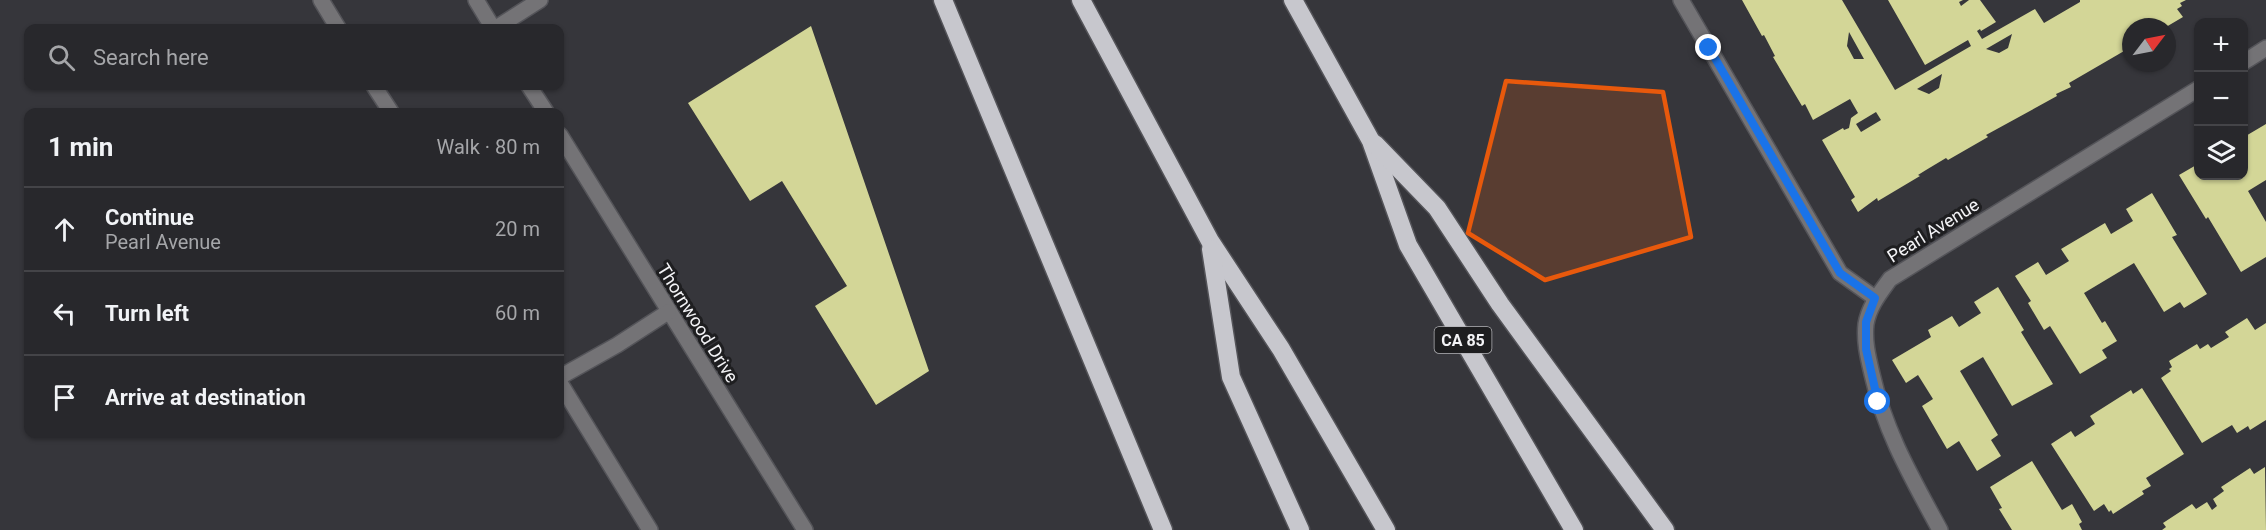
<!DOCTYPE html>
<html lang="en">
<head>
<meta charset="utf-8">
<style>
  body { margin:0; font-family:Roboto,sans-serif; background:#303034; color:#f1f3f6 }
  .controls { position:absolute; right:18px; top:18px; display:grid; overflow:hidden; border-radius:12px; box-shadow:0 2px 4px #0004 }
  .controls button { width:54px; height:54px; display:grid; place-items:center; padding:0; border:0; border-bottom:2px solid #444448; background:#28282c; color:#f1f3f6; font:30px sans-serif }
  .compass { position:absolute; left:2122px; top:18px; width:54px; height:54px; border-radius:50%; background:#28282c; box-shadow:0 2px 4px #0004; rotate:58deg }
  .stop { position:absolute; width:18px; height:18px; margin:-14px; border:4px solid #1a73e8; border-radius:50%; background:#fff }
  .stop.end { background:#1a73e8; border-color:#fff; box-shadow:0 2px 6px #0008 }
  .list { margin:0; padding:0; list-style:none }
  h2 { display:flex; justify-content:space-between; align-items:center; height:78px; margin:0; padding:0 24px; font-size:26px }
  h2 small { font-size:20px; font-weight:400; color:#a5a6a9 }
  .list li { display:grid; grid-template-columns:39px 1fr auto; gap:18px; align-items:center; box-sizing:border-box; height:84px; padding:0 24px; border-top:2px solid #444448 }
  .list b { display:block; font-size:22px; white-space:nowrap }
  .list p { margin:0; font-size:20px; white-space:nowrap; color:#a5a6a9 }
  .list em { font-size:20px; font-style:normal; color:#a5a6a9 }
  .icon { flex:none; width:33px; height:33px; fill:none; stroke:currentColor; stroke-width:2; stroke-linecap:round; stroke-linejoin:round }
  .map { position:relative; flex:none; width:2266px; height:530px; overflow:hidden }
  .search { position:absolute; background:#28282c; box-shadow:0 2px 4px #0004; left:24px; top:24px; width:540px; height:66px; display:flex; align-items:center; gap:15px; box-sizing:border-box; padding:0 21px; border-radius:12px; color:#a5a6a9; font-size:22px }
  .panel { position:absolute; background:#28282c; box-shadow:0 2px 4px #0004; left:24px; top:108px; width:540px; height:330px; border-radius:12px }
  .map>svg:first-child { display:block }
  .building { fill:#d3d697; fill-rule:evenodd }
  .lines { fill:none; stroke-linecap:round; stroke-linejoin:round }
  .minor-casing { stroke:#545459; stroke-width:18 }
  .highway-casing { stroke:#545459; stroke-width:21 }
  .minor { stroke:#747376; stroke-width:15 }
  .highway { stroke:#c7c7cd; stroke-width:18 }
  .route { stroke:#1a73e8; stroke-width:8 }
  .marked { fill:#e8590c; fill-opacity:0.2; stroke:#e8590c; stroke-width:4.5; stroke-linejoin:round }
  .labels { text-anchor:middle; dominant-baseline:central; stroke-width:6; stroke-linejoin:round; paint-order:stroke }
  .shield { fill:#1e1e20; stroke:#b3b3b6; stroke-width:1.5 }
  .shield-label { font-size:16px; font-weight:bold; fill:#f3f3f6 }
  .street-label { font-size:18px; fill:#f3f3f6; stroke:#1e1e20 }
</style>
</head>
<body>
<div class="map">
<svg width="2266" height="530" viewBox="0 0 2266 530">
  <rect width="100%" height="100%" fill="#36363b"/>
  <g class="building">
    <path d="M1742 0H1842L1895 90 1971 46 1968 40 1925 65 1888 0H1963L1959 2 1961 6 1969 0H1980L1996 22 1981 31 1980 29 1977 31 1982 39 2035 9 2044 23 2080 2V0H2186L2180 3 2182 6 2177 9 2183 17 2166 27H2131V47L2069 83 2071 87 2056 94 2057 96 1986 135 1988 137 1948 160 1946 158 1926 170 1918 175 1920 176 1878 201 1877 198 1858 212 1851 200 1855 197 1822 140 1843 128 1844 130 1849 128 1851 118 1858 113 1850 99 1813 120 1805 104 1802 106 1773 57 1775 56 1764 35 1762 36ZM1849 32 1864 59H1854L1847 46ZM2012 34 2008 48 1999 53 1986 49ZM1942 74 1939 88 1929 94 1917 89ZM1876 112 1881 120 1861 132 1856 124Z"/>
    <polygon points="811,26 929,371 876,405 815,306 847,286 782,181 750,201 688,103"/>
    <polygon points="2266,124 2266,180 2248,191 2266,222 2266,257 2241,272 2208,217 2206,219 2179,175 2198,164 2198,176 2244,176 2244,137"/>
    <polygon points="2152,193 2177,235 2172,237 2207,294 2184,308 2180,302 2164,312 2134,263 2084,293 2102,323 2105,321 2117,341 2102,350 2107,358 2080,374 2050,326 2044,330 2028,303 2031,301 2015,276 2038,262 2046,275 2069,261 2061,249 2105,223 2111,234 2133,221 2126,209"/>
    <polygon points="1998,287 2024,330 2021,332 2053,384 2012,406 1983,357 1960,371 1998,435 1991,440 2001,456 1977,471 1959,441 1947,449 1922,406 1933,399 1918,375 1906,383 1892,360 1931,337 1928,330 1952,316 1959,327 1981,313 1974,302"/>
    <polygon points="2247,318 2255,330 2266,323 2266,420 2250,430 2248,426 2237,433 2232,425 2202,443 2161,378 2171,371 2169,369 2172,367 2169,361 2197,344 2200,349 2208,344 2211,348 2229,337 2225,332"/>
    <polygon points="2142,388 2184,454 2146,478 2151,486 2142,491 2144,494 2113,514 2111,510 2109,512 2104,504 2094,511 2051,444 2071,431 2075,437 2095,424 2090,416 2131,390 2133,394"/>
    <polygon points="2032,461 2062,510 2072,504 2082,522 2079,524 2082,530 2012,530 1999,509 2002,508 1990,487"/>
    <polygon points="2265,467 2266,530 2162,530 2166,527 2163,523 2192,504 2196,509 2207,502 2212,510 2217,506 2213,499 2224,491 2221,487 2250,468 2254,474"/>
  </g>
  <g class="lines">
    <g class="minor-casing">
      <g id="minor">
        <polyline points="321,0 338,28"/>
        <polyline points="476,0 493,28"/>
        <polyline points="1681,0 1840,273 1875,298"/>
        <polyline points="496,28 540,0"/>
        <polyline points="2244,62 2266,48"/>
        <polyline points="374,86 391,112"/>
        <polyline points="529,86 546,112"/>
        <polyline points="560,135 805,530"/>
        <polyline points="560,377 617,345 668,312"/>
        <polyline points="560,383 650,530"/>
        <path d="M1940 530C1912 478 1885 432 1872 374 1868 357 1864 341 1866 324 1869 306 1880 293 1890 279L2198 89"/>
      </g>
    </g>
    <g class="highway-casing">
      <g id="highway">
        <polyline points="943,0 1163,530"/>
        <polyline points="1081,0 1210,241 1281,349 1386,530"/>
        <polyline points="1293,0 1371,141 1408,245 1574,530"/>
        <polyline points="1375,144 1437,208 1500,304 1665,530"/>
        <polyline points="1211,249 1231,377 1300,530"/>
      </g>
    </g>
    <use href="#minor" class="minor"/>
    <use href="#highway" class="highway"/>
  </g>
  <g class="lines">
    <polyline class="route" points="1709,48 1840,273 1875,298 1866,322 1866,349 1878,402"/>
  </g>
  <path class="marked" d="M1506 81 1663 92 1691 237 1545 280 1468 233Z"/>
  <g class="labels">
    <rect class="shield" x="1434.5" y="327" width="57" height="26" rx="4.5"/>
    <g class="shield-label">
      <text x="1463" y="340">CA 85</text>
    </g>
    <g class="street-label">
      <text transform="translate(1933 230) rotate(-32)">Pearl Avenue</text>
      <text transform="translate(698 323) rotate(58)">Thornwood Drive</text>
    </g>
  </g>
</svg>
<div class="controls">
<button>+</button>
<button>−</button>
<button><svg class="icon" aria-label="layers" viewBox="0 0 24 24"><path d="M12 4l9 5-9 5-9-5zM3 14l9 5 9-5"/></svg></button>
</div>
<svg class="compass" viewBox="-18 -18 36 36"><path d="M0-13l5 13h-10z" fill="#e53935"/><path d="M0 13l5-13h-10z" fill="#a5a6a9"/></svg>
<div class="stop" style="left:1878px;top:402px"></div>
<div class="stop end" style="left:1709px;top:48px"></div>
<div class="search"><svg class="icon" aria-label="search" viewBox="0 0 24 24"><circle cx="10" cy="10" r="6"/><path d="M15 15l6 6"/></svg>Search here</div>
<section class="panel">
<h2>1 min<small>Walk · 80 m</small></h2>
<ul class="list">
<li><svg class="icon" aria-label="ahead" viewBox="0 0 24 24"><path d="M12 20V5M6 11l6-6 6 6"/></svg><div><b>Continue</b><p>Pearl Avenue</p></div><em>20 m</em></li>
<li><svg class="icon" aria-label="left" viewBox="0 0 24 24"><path d="M17 20v-9H6M10 6l-5 5 5 5"/></svg><div><b>Turn left</b></div><em>60 m</em></li>
<li><svg class="icon" aria-label="arrive" viewBox="0 0 24 24"><path d="M6 21V4h12l-3 4 3 4H6"/></svg><div><b>Arrive at destination</b></div></li>
</ul>
</section>
</div>
</body>
</html>
